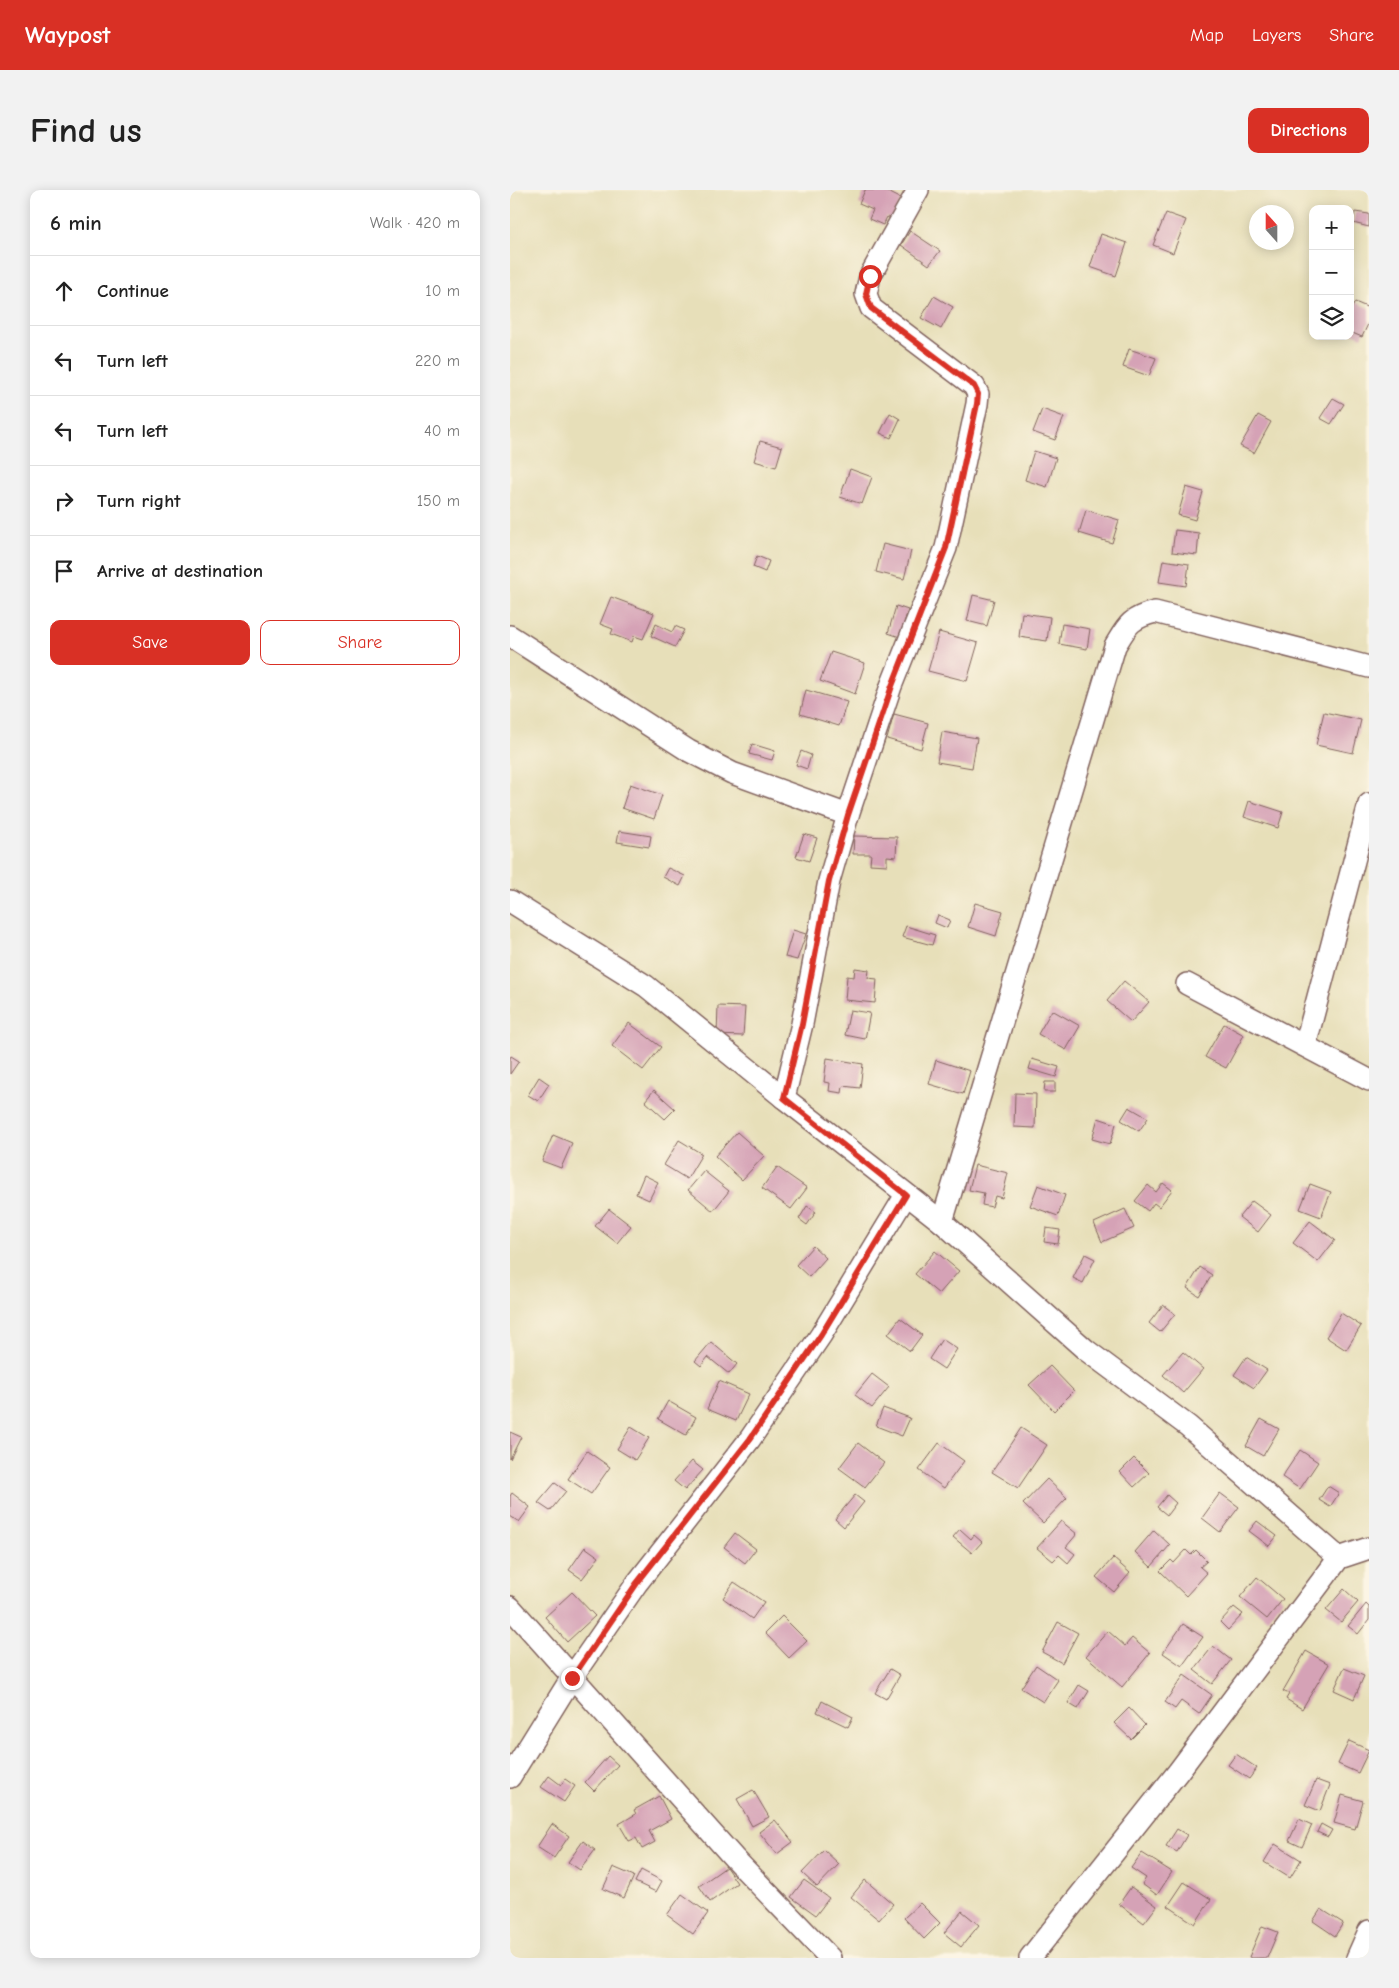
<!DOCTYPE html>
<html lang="en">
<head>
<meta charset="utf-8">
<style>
  body { margin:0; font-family:"Comic Neue",sans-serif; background:#f2f2f2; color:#222 }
  .controls { position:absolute; right:15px; top:15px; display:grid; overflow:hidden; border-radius:10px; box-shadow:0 2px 12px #0003 }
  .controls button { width:45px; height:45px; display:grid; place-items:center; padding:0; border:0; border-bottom:1px solid #e0e0e0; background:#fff; color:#222; font:25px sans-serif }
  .compass { position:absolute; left:739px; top:15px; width:45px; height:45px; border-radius:50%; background:#fff; box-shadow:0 2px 12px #0003; rotate:339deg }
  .stop { position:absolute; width:15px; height:15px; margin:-11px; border:4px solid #d93025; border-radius:50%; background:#fff }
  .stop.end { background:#d93025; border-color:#fff; box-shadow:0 1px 5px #0008 }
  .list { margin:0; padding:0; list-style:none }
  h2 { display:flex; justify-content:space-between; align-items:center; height:65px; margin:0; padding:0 20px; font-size:21px }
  h2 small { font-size:16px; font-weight:400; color:#767676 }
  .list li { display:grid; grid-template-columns:32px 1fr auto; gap:15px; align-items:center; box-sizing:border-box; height:70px; padding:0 20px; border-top:1px solid #e0e0e0 }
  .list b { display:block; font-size:19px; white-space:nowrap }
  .list em { font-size:16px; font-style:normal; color:#767676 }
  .actions { display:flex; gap:10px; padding:15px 20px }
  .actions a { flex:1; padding:11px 0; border:1px solid #d93025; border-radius:10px; text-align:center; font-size:18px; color:#d93025 }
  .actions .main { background:#d93025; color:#fff }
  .icon { flex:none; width:28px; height:28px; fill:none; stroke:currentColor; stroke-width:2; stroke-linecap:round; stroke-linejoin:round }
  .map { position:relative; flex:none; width:859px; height:1768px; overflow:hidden; border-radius:10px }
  header { display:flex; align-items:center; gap:30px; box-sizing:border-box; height:70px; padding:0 25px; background:#d93025; color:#fff }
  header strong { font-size:24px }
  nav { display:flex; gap:28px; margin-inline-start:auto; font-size:18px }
  .intro { display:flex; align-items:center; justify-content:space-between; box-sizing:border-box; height:120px; padding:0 30px }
  h1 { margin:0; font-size:35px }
  .button { padding:12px 22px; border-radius:10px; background:#d93025; color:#fff; font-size:18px; font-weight:700 }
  main { display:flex; gap:30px; padding:0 30px }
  aside { flex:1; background:#fff; border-radius:10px; box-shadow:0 2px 12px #0003 }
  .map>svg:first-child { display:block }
  .building { fill:#d5a2b6 }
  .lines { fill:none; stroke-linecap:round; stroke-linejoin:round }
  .minor-casing { stroke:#81625d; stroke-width:24 }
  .minor { stroke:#fff; stroke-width:21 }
  .route { stroke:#d93025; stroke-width:6 }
</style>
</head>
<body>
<header>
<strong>Waypost</strong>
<nav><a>Map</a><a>Layers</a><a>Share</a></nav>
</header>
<div class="intro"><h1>Find us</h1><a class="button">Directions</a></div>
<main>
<aside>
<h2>6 min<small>Walk · 420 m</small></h2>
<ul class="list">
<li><svg class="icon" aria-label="ahead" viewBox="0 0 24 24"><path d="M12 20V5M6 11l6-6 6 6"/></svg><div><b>Continue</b></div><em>10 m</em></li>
<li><svg class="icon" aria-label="left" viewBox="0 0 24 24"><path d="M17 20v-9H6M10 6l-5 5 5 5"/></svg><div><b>Turn left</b></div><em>220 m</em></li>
<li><svg class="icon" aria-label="left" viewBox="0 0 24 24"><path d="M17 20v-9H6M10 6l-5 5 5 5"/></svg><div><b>Turn left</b></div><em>40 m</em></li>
<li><svg class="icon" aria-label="right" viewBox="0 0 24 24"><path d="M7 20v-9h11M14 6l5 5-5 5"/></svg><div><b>Turn right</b></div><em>150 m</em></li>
<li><svg class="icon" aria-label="arrive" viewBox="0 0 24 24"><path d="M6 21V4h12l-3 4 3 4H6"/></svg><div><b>Arrive at destination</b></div></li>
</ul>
<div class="actions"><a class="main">Save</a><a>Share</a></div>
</aside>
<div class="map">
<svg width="859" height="1768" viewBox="0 0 859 1768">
  <rect width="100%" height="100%" fill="#fcf5e5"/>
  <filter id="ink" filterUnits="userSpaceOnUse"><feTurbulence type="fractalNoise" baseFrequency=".02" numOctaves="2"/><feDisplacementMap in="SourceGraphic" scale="10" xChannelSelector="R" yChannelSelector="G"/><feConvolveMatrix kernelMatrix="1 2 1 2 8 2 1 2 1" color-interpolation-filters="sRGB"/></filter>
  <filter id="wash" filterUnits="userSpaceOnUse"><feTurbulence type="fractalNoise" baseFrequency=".0096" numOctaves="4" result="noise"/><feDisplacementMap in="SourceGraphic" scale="20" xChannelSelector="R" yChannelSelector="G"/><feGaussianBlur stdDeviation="1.12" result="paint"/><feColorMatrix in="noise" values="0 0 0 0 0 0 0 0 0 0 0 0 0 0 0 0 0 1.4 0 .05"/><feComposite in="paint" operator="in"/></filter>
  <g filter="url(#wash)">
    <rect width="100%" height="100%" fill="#e7dfb9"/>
    <g id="blocks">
      <g class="building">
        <polygon points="355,0 374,0 392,9 382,30 377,27 373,35 359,29 363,20 349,14"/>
        <polygon points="845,22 859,24 859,37 843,33"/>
        <polygon points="656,23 676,30 663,63 643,55"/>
        <polygon points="400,41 430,61 419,75 391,55"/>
        <polygon points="591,44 617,53 606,86 580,77"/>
        <polygon points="424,106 443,117 431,139 411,128"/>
        <polygon points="845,112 859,118 859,132 852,147 840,142 840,121"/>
        <polygon points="619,159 646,168 639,186 613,177"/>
        <polygon points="823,208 834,214 821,234 810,228"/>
        <polygon points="532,219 554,227 545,250 523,242"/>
        <polygon points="380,223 390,229 381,248 370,243"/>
        <polygon points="748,225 761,232 744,263 730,256"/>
        <polygon points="250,251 272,257 266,277 244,271"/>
        <polygon points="524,261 546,268 537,297 515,290"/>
        <polygon points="340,279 362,287 352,314 330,307"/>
        <polygon points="676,297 693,302 685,330 668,325"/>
        <polygon points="576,320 609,330 602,353 569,343"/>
        <polygon points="665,340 689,343 687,365 662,362"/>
        <polygon points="373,354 401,361 394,389 366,382"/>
        <polygon points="247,366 259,371 255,382 243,377"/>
        <polygon points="653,370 679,374 676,396 649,392"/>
        <polygon points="463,405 484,410 477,436 457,431"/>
        <polygon points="101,407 144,423 133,449 124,446 122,452 101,444 103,439 90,434"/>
        <polygon points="386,416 398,420 390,447 378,443"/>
        <polygon points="512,423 540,427 537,451 509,447"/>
        <polygon points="146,434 162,442 165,436 174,440 165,457 141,446"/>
        <polygon points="552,434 580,439 577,459 549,454"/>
        <polygon points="429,442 468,453 457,491 418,481"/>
        <polygon points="321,462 355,473 345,504 310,491"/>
        <polygon points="296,500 337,512 329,536 290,524"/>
        <polygon points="814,522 851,530 843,563 806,555"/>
        <polygon points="384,524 418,533 411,559 377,549"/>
        <polygon points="432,542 467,548 462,578 427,572"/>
        <polygon points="242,554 265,561 262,570 239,564"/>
        <polygon points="291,561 301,565 297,579 286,575"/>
        <polygon points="120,594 152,605 144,629 112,618"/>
        <polygon points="739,611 773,622 768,638 734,627"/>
        <polygon points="109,641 141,646 139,657 107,652"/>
        <polygon points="294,644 307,648 299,671 286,667"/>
        <polygon points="344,646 387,647 386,667 377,666 377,675 360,674 361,664 343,664"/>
        <polygon points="158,678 175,686 170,696 153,687"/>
        <polygon points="465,713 493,721 486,746 458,737"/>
        <polygon points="428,725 440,730 437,738 425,733"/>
        <polygon points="396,736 425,745 422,755 392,747"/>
        <polygon points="283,740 296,744 287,770 275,767"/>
        <polygon points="345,778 359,780 358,788 367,789 365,813 335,810 337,786 344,787"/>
        <polygon points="614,791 639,812 621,832 597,811"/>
        <polygon points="208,816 235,817 233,846 207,845"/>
        <polygon points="340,820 360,823 355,849 335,845"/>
        <polygon points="542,820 570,836 556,860 528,844"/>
        <polygon points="119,833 151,857 133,880 102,856"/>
        <polygon points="714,834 734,845 716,878 695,867"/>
        <polygon points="1,866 9,871 0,884 0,868"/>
        <polygon points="317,868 353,874 350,898 333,896 332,903 319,901 320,893 314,892"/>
        <polygon points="522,869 549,877 546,887 519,879"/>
        <polygon points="426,870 460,881 453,904 419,894"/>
        <polygon points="29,887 39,894 28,911 18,905"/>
        <polygon points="535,892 545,892 545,902 534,902"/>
        <polygon points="144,900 165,919 155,929 135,911"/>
        <polygon points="505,903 526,904 525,938 504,937"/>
        <polygon points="619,917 638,928 629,941 611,930"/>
        <polygon points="588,928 606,934 600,954 582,949"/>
        <polygon points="227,942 254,966 232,990 205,966"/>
        <polygon points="43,945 62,953 51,978 32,971"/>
        <polygon points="169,950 192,964 177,989 154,975"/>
        <polygon points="465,975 498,983 492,1008 485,1006 482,1017 472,1015 474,1003 459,1000"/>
        <polygon points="267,977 297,998 281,1019 252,998"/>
        <polygon points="194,981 219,1001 203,1021 178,1000"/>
        <polygon points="134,985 148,992 139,1010 126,1004"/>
        <polygon points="653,993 662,1000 649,1017 644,1013 638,1021 625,1011 638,995 646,1002"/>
        <polygon points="800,994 821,1002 811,1027 790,1019"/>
        <polygon points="528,995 555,1005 548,1026 520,1016"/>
        <polygon points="742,1011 761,1025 748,1042 729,1027"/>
        <polygon points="297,1016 306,1022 297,1035 289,1029"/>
        <polygon points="99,1019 121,1036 107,1053 85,1036"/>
        <polygon points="615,1019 624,1038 592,1052 584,1033"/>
        <polygon points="800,1031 825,1050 808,1072 783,1053"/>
        <polygon points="536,1038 550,1040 548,1054 534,1052"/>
        <polygon points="303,1056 316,1068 299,1087 286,1075"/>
        <polygon points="425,1061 449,1081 429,1104 405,1084"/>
        <polygon points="575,1064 585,1069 573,1093 563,1088"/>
        <polygon points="690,1077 702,1085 689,1106 677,1098"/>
        <polygon points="653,1115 665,1124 650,1142 639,1133"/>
        <polygon points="831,1123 851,1136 836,1160 816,1147"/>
        <polygon points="390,1128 412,1145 400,1161 378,1144"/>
        <polygon points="432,1149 447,1159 434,1179 419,1169"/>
        <polygon points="201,1152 227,1174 219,1184 198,1167 191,1176 185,1171"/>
        <polygon points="673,1162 693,1179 673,1203 653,1185"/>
        <polygon points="736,1167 757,1180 744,1198 724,1185"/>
        <polygon points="540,1176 564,1201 544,1221 519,1195"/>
        <polygon points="362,1184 379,1197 362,1218 345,1205"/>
        <polygon points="209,1191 239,1204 226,1231 197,1219"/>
        <polygon points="158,1211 186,1227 176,1245 148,1229"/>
        <polygon points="373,1218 400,1228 392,1246 366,1236"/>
        <polygon points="751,1229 769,1239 753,1266 736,1256"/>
        <polygon points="121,1237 139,1248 125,1270 107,1259"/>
        <polygon points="511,1238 537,1255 508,1298 482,1282"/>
        <polygon points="0,1242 11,1247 0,1269"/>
        <polygon points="348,1253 374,1273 355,1297 329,1278"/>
        <polygon points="429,1253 454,1271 434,1298 409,1280"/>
        <polygon points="790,1260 808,1272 790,1299 772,1287"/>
        <polygon points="77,1261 100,1277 81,1304 58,1289"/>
        <polygon points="624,1268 639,1283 624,1297 610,1282"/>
        <polygon points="182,1271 193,1280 175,1300 164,1291"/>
        <polygon points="537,1289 557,1308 533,1333 513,1314"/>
        <polygon points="45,1293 56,1301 40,1321 28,1313"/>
        <polygon points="818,1296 829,1303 820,1317 809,1310"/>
        <polygon points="2,1303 20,1317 9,1332 0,1326 0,1306"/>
        <polygon points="710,1303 729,1317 710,1342 692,1328"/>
        <polygon points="345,1305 354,1312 334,1337 325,1329"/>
        <polygon points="657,1305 666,1313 657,1325 647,1317"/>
        <polygon points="551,1331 567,1344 556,1357 565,1364 558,1373 549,1365 543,1371 527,1358"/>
        <polygon points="747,1331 767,1346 759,1356 739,1341"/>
        <polygon points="450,1339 461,1349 464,1345 472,1352 462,1363 443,1347"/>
        <polygon points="644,1340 660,1355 641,1377 625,1362"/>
        <polygon points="225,1343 246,1359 235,1373 214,1357"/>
        <polygon points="75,1357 89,1367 72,1389 59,1380"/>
        <polygon points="676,1360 681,1365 686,1360 697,1371 690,1377 697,1383 676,1406 650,1381 661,1370 664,1373"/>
        <polygon points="603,1368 620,1383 604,1402 586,1387"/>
        <polygon points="747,1387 773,1409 757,1429 730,1407"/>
        <polygon points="224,1392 254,1412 242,1429 213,1408"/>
        <polygon points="834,1399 848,1412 831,1432 816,1420"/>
        <polygon points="62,1402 85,1426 57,1452 35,1427"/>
        <polygon points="856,1414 859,1417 859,1430 848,1444 838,1436"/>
        <polygon points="724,1417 733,1424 718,1440 710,1432"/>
        <polygon points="272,1426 297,1451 279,1468 255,1443"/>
        <polygon points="548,1432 568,1443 552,1473 532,1462"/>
        <polygon points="673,1434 693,1447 672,1476 653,1463"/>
        <polygon points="598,1441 615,1456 622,1448 640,1463 612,1497 576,1466"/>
        <polygon points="703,1456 721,1470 702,1494 684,1480"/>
        <polygon points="796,1461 819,1474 792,1519 776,1509 779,1504 773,1501"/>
        <polygon points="526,1475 548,1490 533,1512 511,1498"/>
        <polygon points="834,1478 854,1486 844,1509 824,1500"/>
        <polygon points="380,1479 390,1485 376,1509 365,1503"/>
        <polygon points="674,1485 702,1505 689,1524 671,1511 665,1519 655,1512"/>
        <polygon points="569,1495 579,1501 568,1519 558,1513"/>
        <polygon points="312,1511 343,1527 338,1537 307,1522"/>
        <polygon points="619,1518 635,1535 621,1549 604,1533"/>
        <polygon points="839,1551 859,1560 848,1583 828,1574"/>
        <polygon points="726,1564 747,1578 739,1589 718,1575"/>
        <polygon points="98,1566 108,1575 84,1601 75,1592"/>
        <polygon points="39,1586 51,1595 55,1589 65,1596 54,1612 31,1597"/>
        <polygon points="806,1590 820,1595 810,1621 795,1615"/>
        <polygon points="243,1600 259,1627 242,1636 227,1609"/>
        <polygon points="832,1605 853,1611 845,1639 824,1633"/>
        <polygon points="149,1606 161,1629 139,1641 145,1652 132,1659 126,1648 119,1651 109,1634 126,1624 124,1620"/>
        <polygon points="789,1629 802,1635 792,1657 779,1651"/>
        <polygon points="265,1630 283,1652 267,1664 249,1642"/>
        <polygon points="42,1634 59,1646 44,1668 27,1657"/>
        <polygon points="811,1634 822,1640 818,1647 807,1642"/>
        <polygon points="667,1639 677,1645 667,1662 656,1656"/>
        <polygon points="73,1651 85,1660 70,1680 58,1672"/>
        <polygon points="765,1654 791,1670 780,1688 754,1672"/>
        <polygon points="314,1660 329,1674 307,1697 292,1683"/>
        <polygon points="632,1663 662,1682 647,1705 632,1694 636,1688 621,1678"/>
        <polygon points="103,1677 124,1686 114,1708 93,1699"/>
        <polygon points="216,1677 227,1693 200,1712 189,1696"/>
        <polygon points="131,1680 152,1691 146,1702 125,1692"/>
        <polygon points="294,1690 319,1708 306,1725 281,1707"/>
        <polygon points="355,1690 383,1714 369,1730 341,1707"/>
        <polygon points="674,1692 701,1709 685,1734 658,1716"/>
        <polygon points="621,1697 647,1716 634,1733 609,1714"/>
        <polygon points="172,1704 198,1723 183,1744 157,1725"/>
        <polygon points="410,1713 430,1733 414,1749 394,1728"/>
        <polygon points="811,1719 833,1733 825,1746 803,1731"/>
        <polygon points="452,1721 469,1735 451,1757 434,1743"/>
        <polygon points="752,1736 768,1742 757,1768 742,1768 739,1767"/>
      </g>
    </g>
  </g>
  <g filter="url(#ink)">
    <use href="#blocks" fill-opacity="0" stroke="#81625d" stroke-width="1"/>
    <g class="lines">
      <g class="minor-casing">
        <g id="minor">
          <polyline points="0,446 179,561 222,583 338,625 319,691 292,834 274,908 432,1032 576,1160 678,1236 829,1368"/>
          <polyline points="338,625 381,496 436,358 467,214 468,204 464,196 361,118 356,104 360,86 408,0"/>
          <polyline points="0,711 136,796 274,908"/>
          <polyline points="677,794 859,890"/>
          <polyline points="795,856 859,614"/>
          <path d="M432 1032 605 456C617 436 620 428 645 422L859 477"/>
          <polyline points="0,1417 224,1668 320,1768"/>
          <polyline points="0,1587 62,1487 127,1393 240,1249 311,1145 396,1005"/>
          <polyline points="520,1768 668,1582 829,1368 859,1358"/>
          <polyline points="847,1768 859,1741"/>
        </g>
      </g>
      <use href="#minor" class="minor"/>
    </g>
  </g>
  <g class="lines" filter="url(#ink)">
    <polyline class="route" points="62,1488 127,1393 240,1249 311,1145 396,1005 274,908 292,834 319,691 338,625 382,496 436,358 467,214 468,204 464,196 361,118 356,104 360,86"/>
  </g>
</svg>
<div class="controls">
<button>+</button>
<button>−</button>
<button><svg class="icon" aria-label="layers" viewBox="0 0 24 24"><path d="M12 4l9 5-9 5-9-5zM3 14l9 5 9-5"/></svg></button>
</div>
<svg class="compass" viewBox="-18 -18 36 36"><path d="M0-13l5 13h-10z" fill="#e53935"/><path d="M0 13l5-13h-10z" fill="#767676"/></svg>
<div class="stop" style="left:360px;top:86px"></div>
<div class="stop end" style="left:62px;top:1488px"></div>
</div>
</main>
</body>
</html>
